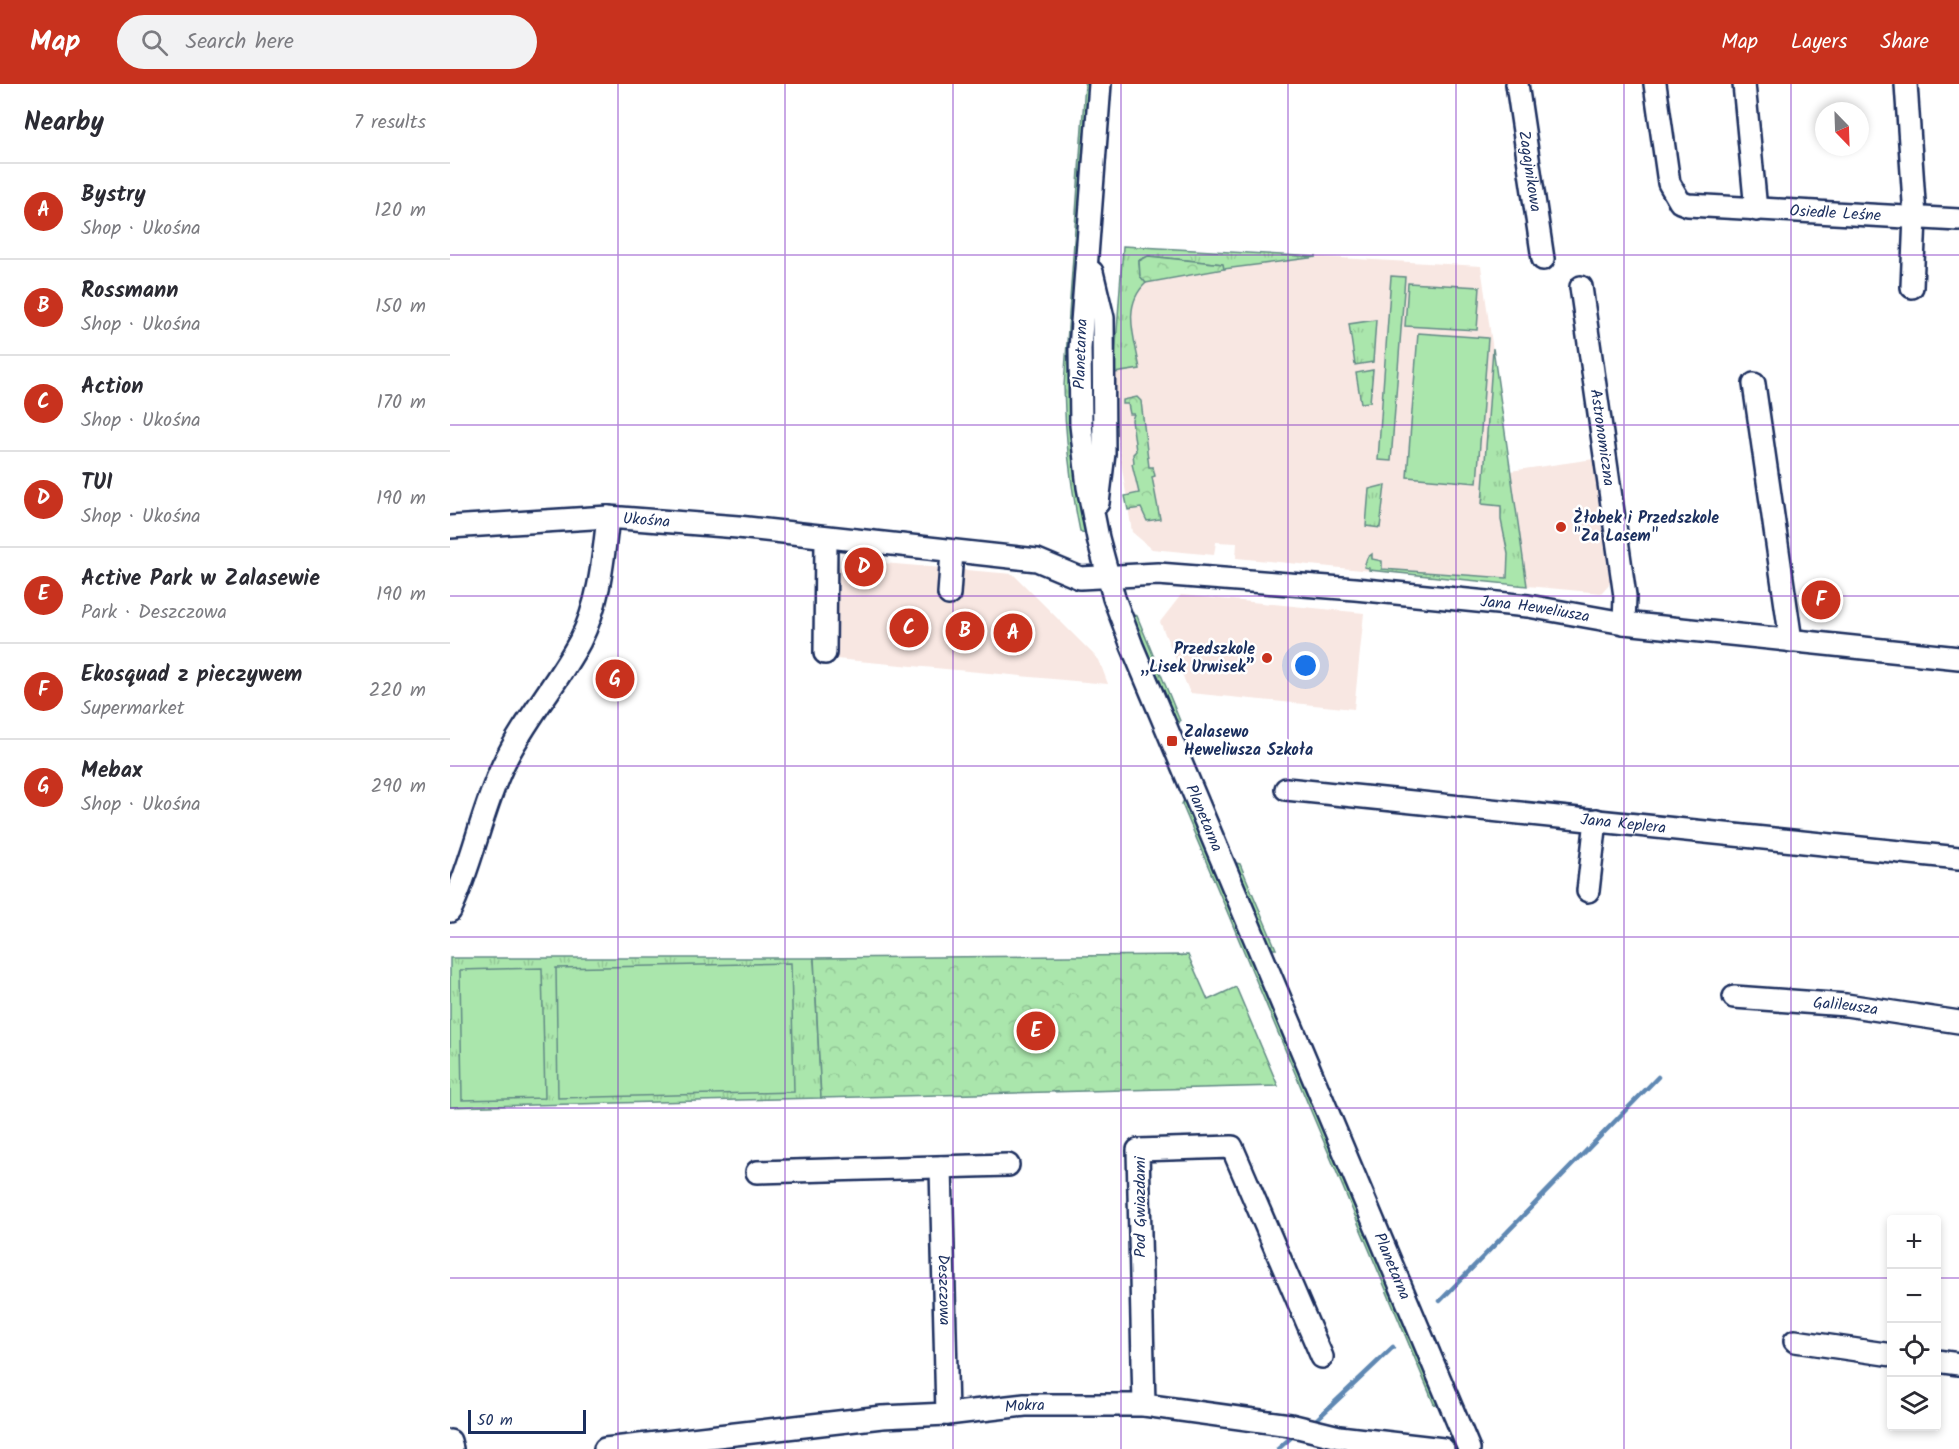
<!DOCTYPE html>
<html lang="en">
<head>
<meta charset="utf-8">
<style>
  body { margin:0; font-family:Kalam,sans-serif; background:#f2f2f3; color:#2b2b33 }
  .controls { position:absolute; right:18px; bottom:18px; display:grid; overflow:hidden; border-radius:6px; box-shadow:0 3px 9px #0003 }
  .controls button { width:54px; height:54px; display:grid; place-items:center; padding:0; border:0; border-bottom:2px solid #e1e1e2; background:#fff; color:#2b2b33; font:30px sans-serif }
  .compass { position:absolute; left:1365px; top:18px; width:54px; height:54px; border-radius:50%; background:#fff; box-shadow:0 3px 9px #0003; rotate:157deg }
  .scale { position:absolute; left:18px; bottom:15px; width:118px; box-sizing:border-box; padding-left:6px; border:3px solid #1b2f5e; border-top:0; font-size:16px; line-height:21px; white-space:nowrap; color:#1b2f5e; -webkit-text-stroke:4px #fff; paint-order:stroke }
  .you { position:absolute; left:856px; top:582px; width:21px; height:21px; margin:-15px; border:4px solid #fff; border-radius:50%; background:#1a73e8; box-shadow:0 0 0 9px #1a73e833 }
  .badge { display:grid; place-items:center; width:39px; height:39px; border-radius:50%; background:#c8321e; color:#fff; font-size:20px; font-weight:700 }
  .pin { position:absolute; translate:-50% -50%; border:3px solid #fff; box-shadow:0 2px 6px #0006 }
  .list { margin:0; padding:0; list-style:none }
  h2 { display:flex; justify-content:space-between; align-items:center; height:78px; margin:0; padding:0 24px; font-size:26px }
  h2 small { font-size:20px; font-weight:400; color:#7c7c81 }
  .list li { display:grid; grid-template-columns:39px 1fr auto; gap:18px; align-items:center; box-sizing:border-box; height:96px; padding:0 24px; border-top:2px solid #e1e1e2 }
  .list b { display:block; font-size:22px; white-space:nowrap }
  .list p { margin:0; font-size:20px; white-space:nowrap; color:#7c7c81 }
  .list em { font-size:20px; font-style:normal; color:#7c7c81 }
  .icon { flex:none; width:33px; height:33px; fill:none; stroke:currentColor; stroke-width:2; stroke-linecap:round; stroke-linejoin:round }
  .map { position:relative; flex:none; width:1509px; height:1365px; overflow:hidden }
  header { display:flex; align-items:center; gap:36px; box-sizing:border-box; height:84px; padding:0 30px; background:#c8321e; color:#fff }
  header strong { font-size:28px }
  nav { display:flex; gap:33px; margin-inline-start:auto; font-size:21px }
  .search { width:420px; height:54px; background:#f2f2f3; display:flex; align-items:center; gap:15px; box-sizing:border-box; padding:0 21px; border-radius:33px; color:#7c7c81; font-size:22px }
  main { display:flex }
  aside { flex:1; background:#fff }
  .map>svg:first-child { display:block }
  .built { fill:#f8e7e2 }
  .grass { fill:url(#grass-tufts); stroke:#628a85; stroke-width:1.5 }
  .park { fill:url(#park-crowns); stroke:#628a85; stroke-width:1.5 }
  .pitch { fill:#aae6ac; stroke:#628a85; stroke-width:1.5 }
  .lines { fill:none; stroke-linecap:round; stroke-linejoin:round }
  .stream { stroke:#5f88b3; stroke-width:4.5 }
  .minor-casing { stroke:#1b2f5e; stroke-width:26 }
  .minor { stroke:#fff; stroke-width:21 }
  .grid { fill:none; stroke:#7b2cbf; stroke-width:1.5; stroke-opacity:0.55 }
  .poi-dot { fill:#c8321e; stroke:#fff; stroke-width:2 }
  .labels { text-anchor:middle; dominant-baseline:central; stroke-width:5; stroke-linejoin:round; paint-order:stroke }
  .street-label { font-size:16px; fill:#1b2f5e; stroke:#fff }
  .poi-label { font-size:16px; font-weight:bold; fill:#1b2f5e; stroke:#fff; text-anchor:start }
</style>
</head>
<body>
<header>
<strong>Map</strong>
<div class="search"><svg class="icon" aria-label="search" viewBox="0 0 24 24"><circle cx="10" cy="10" r="6"/><path d="M15 15l6 6"/></svg>Search here</div>
<nav><a>Map</a><a>Layers</a><a>Share</a></nav>
</header>
<main>
<aside>
<h2>Nearby<small>7 results</small></h2>
<ul class="list">
<li><span class="badge">A</span><div><b>Bystry</b><p>Shop · Ukośna</p></div><em>120 m</em></li>
<li><span class="badge">B</span><div><b>Rossmann</b><p>Shop · Ukośna</p></div><em>150 m</em></li>
<li><span class="badge">C</span><div><b>Action</b><p>Shop · Ukośna</p></div><em>170 m</em></li>
<li><span class="badge">D</span><div><b>TUI</b><p>Shop · Ukośna</p></div><em>190 m</em></li>
<li><span class="badge">E</span><div><b>Active Park w Zalasewie</b><p>Park · Deszczowa</p></div><em>190 m</em></li>
<li><span class="badge">F</span><div><b>Ekosquad z pieczywem</b><p>Supermarket</p></div><em>220 m</em></li>
<li><span class="badge">G</span><div><b>Mebax</b><p>Shop · Ukośna</p></div><em>290 m</em></li>
</ul>
</aside>
<div class="map">
<svg width="1509" height="1365" viewBox="0 0 1509 1365">
  <defs>
    <pattern id="grass-tufts" width="24" height="20" patternUnits="userSpaceOnUse" patternTransform="scale(1.5)"><rect width="24" height="20" fill="#aae6ac"/><path d="M3 7l-1-3M5 7V3M7 7l1-3M15 17l-1-3M17 17v-4M19 17l1-3" fill="none" stroke="#92c696"/></pattern>
    <pattern id="park-crowns" width="20" height="18" patternUnits="userSpaceOnUse" patternTransform="scale(1.5)"><rect width="20" height="18" fill="#aae6ac"/><path d="M2 6a3 3 0 1 1 6 0M12 15a3 3 0 1 1 6 0" fill="none" stroke="#92c696"/></pattern>
  </defs>
  <rect width="100%" height="100%" fill="#fff"/>
  <filter id="ink" filterUnits="userSpaceOnUse"><feTurbulence type="fractalNoise" baseFrequency=".0167" numOctaves="2"/><feDisplacementMap in="SourceGraphic" scale="12" xChannelSelector="R" yChannelSelector="G"/><feConvolveMatrix kernelMatrix="1 2 1 2 8 2 1 2 1" color-interpolation-filters="sRGB"/></filter>
  <g filter="url(#ink)">
    <g class="built">
      <polygon points="673,162 1031,182 1060,387 1144,375 1161,498 1151,509 786,474 787,459 766,458 764,471 702,465 682,448 666,345 664,295"/>
      <polygon points="398,476 563,490 649,576 658,600 386,575 387,486"/>
      <polygon points="731,511 914,529 904,625 740,609 710,538"/>
    </g>
    <g class="grass">
      <path d="M635 0H641L637 451 630 447C620 399 615 350 614 302Z"/>
      <path d="M673 162 867 173 774 185 772 180 699 172 689 176 690 192 696 199C671 222 685 255 690 285L664 289Z"/>
      <polygon points="926,236 923,278 905,281 899,240"/>
      <polygon points="1043,264 1077,502 919,486 919,484 914,483 917,474 922,470 922,475 932,477 932,485 1057,494 1058,470 1051,436 1051,422 1032,420"/>
      <polygon points="923,286 920,318 911,319 906,289"/>
      <polygon points="935,401 930,444 916,442 919,405"/>
      <polygon points="679,530 687,532 730,637 726,644"/>
      <polygon points="735,714 992,1322 984,1320 732,720"/>
      <polygon points="782,778 790,780 826,865 819,865"/>
      <polygon points="0,874 364,874 371,1014 0,1023"/>
    </g>
    <g class="park">
      <polygon points="698,172 773,180 774,185 696,199 690,192 689,177"/>
      <polygon points="687,313 691,317 699,383 703,383 705,392 702,393 710,435 697,437 691,424 678,426 675,412 689,409 682,380 684,379 683,370 686,367 682,336 684,330 680,330 678,320 673,320 673,316"/>
      <polygon points="738,871 758,916 786,903 828,1002 371,1014 364,874"/>
    </g>
    <g class="pitch">
      <polygon points="941,192 955,193 941,377 928,376"/>
      <polygon points="958,199 1030,203 1027,246 955,242"/>
      <polygon points="968,249 1038,254 1027,399 957,393"/>
      <polygon points="341,879 344,1008 108,1014 106,884"/>
      <polygon points="92,884 95,1014 12,1016 10,886"/>
    </g>
    <g class="lines">
      <g class="stream">
        <polyline points="990,1217 1208,993"/>
        <polyline points="864,1338 943,1263"/>
        <polyline points="828,1365 845,1350"/>
      </g>
      <g class="minor-casing">
        <g id="minor">
          <path id="s1" d="M650 0 630 265 631 341 638 403 648 454 664 514 682 562 1019 1365"/>
          <path id="s2" d="M1067 0 1093 175"/>
          <path id="s3" d="M1205 0 1219 99 1230 118 1238 121 1509 136"/>
          <polyline points="1294,0 1306,126"/>
          <polyline points="1456,0 1465,133 1462,203"/>
          <polyline points="642,188 653,234 654,369 648,419"/>
          <path id="s4" d="M1131 203 1175 512 1174 539"/>
          <polyline points="1304,300 1341,557"/>
          <polyline points="0,443 158,433"/>
          <polyline points="499,510 502,468"/>
          <polyline points="375,569 376,455"/>
          <path id="s5" d="M836 705 1509 774"/>
          <polyline points="1138,807 1146,736"/>
          <path id="s6" d="M0 827C22 781 31 728 53 681 74 637 107 600 130 557 150 518 153 475 158 433L288 443 587 476 630 494 708 490 905 505 1078 522 1174 539 1509 574"/>
          <path id="s7" d="M1284 913 1396 921 1509 938"/>
          <path id="s8" d="M491 1083 497 1330"/>
          <polyline points="307,1088 558,1081"/>
          <polyline points="1345,1257 1442,1271"/>
          <polyline points="1486,1277 1509,1280"/>
          <polyline points="694,1321 688,1066 782,1063 872,1273"/>
          <polyline points="0,1357 2,1365"/>
          <path id="s9" d="M155 1365 432 1333 497 1330 575 1321H694L840 1341 889 1353 993 1365"/>
        </g>
      </g>
      <use href="#minor" class="minor"/>
    </g>
  </g>
  <path class="grid" d="M168 0V1365M335 0V1365M503 0V1365M671 0V1365M838 0V1365M1006 0V1365M1174 0V1365M1341 0V1365M0 171H1509M0 341H1509M0 512H1509M0 682H1509M0 853H1509M0 1024H1509M0 1194H1442M1486 1194H1509"/>
  <g class="poi-dot">
    <circle cx="1111" cy="443" r="6"/>
    <circle cx="817" cy="574" r="6"/>
    <rect x="716" y="651" width="12" height="12" rx="3"/>
  </g>
  <g class="labels">
    <g class="street-label">
      <text stroke="none"><textPath href="#s2" startOffset="88">Zagajnikowa</textPath></text>
      <text stroke="none"><textPath href="#s3" startOffset="278">Osiedle Leśne</textPath></text>
      <text transform="translate(631 270) rotate(-88)">Planetarna</text>
      <text stroke="none"><textPath href="#s4" startOffset="152">Astronomiczna</textPath></text>
      <text stroke="none"><textPath href="#s6" startOffset="468">Ukośna</textPath></text>
      <text stroke="none"><textPath href="#s6" startOffset="1364">Jana Heweliusza</textPath></text>
      <text stroke="none"><textPath href="#s1" startOffset="756">Planetarna</textPath></text>
      <text stroke="none"><textPath href="#s5" startOffset="339">Jana Keplera</textPath></text>
      <text stroke="none"><textPath href="#s7" startOffset="112">Galileusza</textPath></text>
      <text transform="translate(690 1123) rotate(-90)">Pod Gwiazdami</text>
      <text stroke="none"><textPath href="#s1" startOffset="1242">Planetarna</textPath></text>
      <text stroke="none"><textPath href="#s8" startOffset="123">Deszczowa</textPath></text>
      <text stroke="none"><textPath href="#s9" startOffset="422">Mokra</textPath></text>
    </g>
    <g class="poi-label">
      <text x="1123" y="434">Żłobek i Przedszkole<tspan x="1123" dy="18">"Za Lasem"</tspan></text>
      <text x="805" y="565" text-anchor="end">Przedszkole<tspan x="805" dy="18">„Lisek Urwisek”</tspan></text>
      <text x="734" y="648">Zalasewo<tspan x="734" dy="18">Heweliusza Szkoła</tspan></text>
    </g>
  </g>
</svg>
<div class="controls">
<button>+</button>
<button>−</button>
<button><svg class="icon" aria-label="locate" viewBox="0 0 24 24"><circle cx="12" cy="12" r="6"/><path d="M12 2v4M12 18v4M2 12h4M18 12h4"/></svg></button>
<button><svg class="icon" aria-label="layers" viewBox="0 0 24 24"><path d="M12 4l9 5-9 5-9-5zM3 14l9 5 9-5"/></svg></button>
</div>
<svg class="compass" viewBox="-18 -18 36 36"><path d="M0-13l5 13h-10z" fill="#e53935"/><path d="M0 13l5-13h-10z" fill="#7c7c81"/></svg>
<div class="scale">50 m</div>
<div class="you"></div>
<div class="pin badge" style="left:563px;top:549px">A</div>
<div class="pin badge" style="left:515px;top:547px">B</div>
<div class="pin badge" style="left:459px;top:544px">C</div>
<div class="pin badge" style="left:414px;top:483px">D</div>
<div class="pin badge" style="left:586px;top:947px">E</div>
<div class="pin badge" style="left:1371px;top:516px">F</div>
<div class="pin badge" style="left:165px;top:595px">G</div>
</div>
</main>
</body>
</html>
